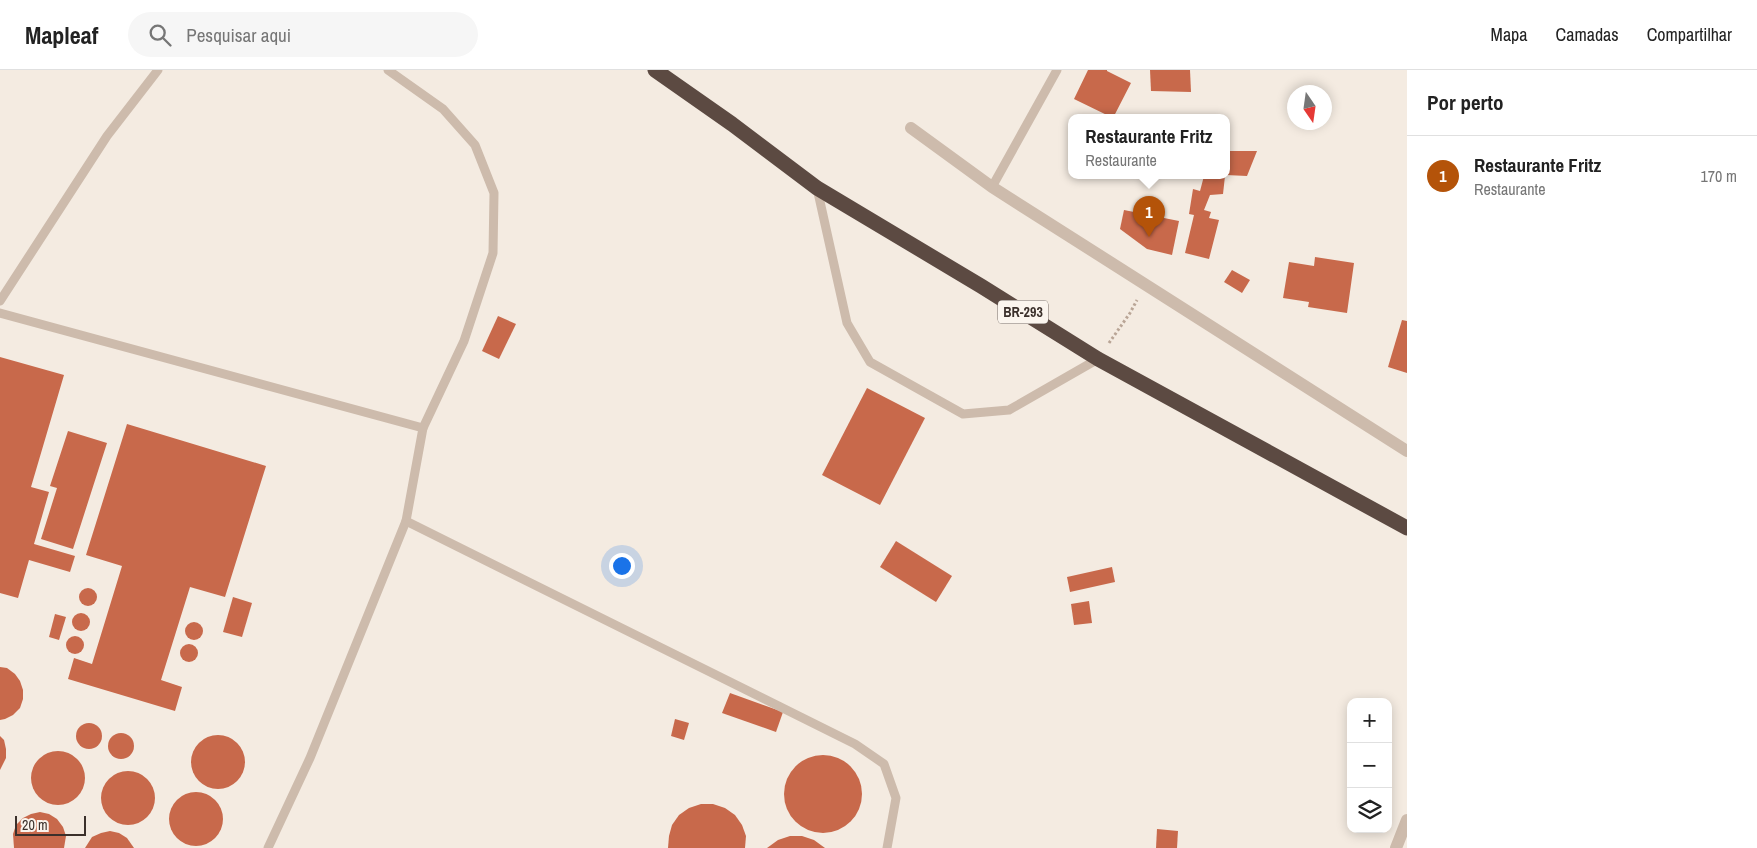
<!DOCTYPE html>
<html lang="pt">
<head>
<meta charset="utf-8">
<style>
  body { margin:0; font-family:"Archivo Narrow",sans-serif; background:#f6f6f6; color:#222 }
  .controls { position:absolute; right:15px; bottom:15px; display:grid; overflow:hidden; border-radius:10px; box-shadow:0 2px 12px #0003 }
  .controls button { width:45px; height:45px; display:grid; place-items:center; padding:0; border:0; border-bottom:1px solid #e0e0e0; background:#fff; color:#222; font:25px sans-serif }
  .compass { position:absolute; left:1287px; top:15px; width:45px; height:45px; border-radius:50%; background:#fff; box-shadow:0 2px 12px #0003; rotate:167deg }
  .scale { position:absolute; left:15px; bottom:12px; width:71px; box-sizing:border-box; padding-left:5px; border:2px solid #3b302b; border-top:0; font-size:14px; line-height:18px; white-space:nowrap; color:#3b302b; -webkit-text-stroke:4px #fbf5ee; paint-order:stroke }
  .you { position:absolute; left:621px; top:495px; width:18px; height:18px; margin:-12px; border:4px solid #fff; border-radius:50%; background:#1a73e8; box-shadow:0 0 0 8px #1a73e833 }
  .badge { display:grid; place-items:center; width:32px; height:32px; border-radius:50%; background:#b45309; color:#fff; font-size:16px; font-weight:700 }
  .pin { position:absolute; translate:-50% -41px; filter:drop-shadow(0 1px 2px #0008) }
  .pin::after { content:''; position:absolute; top:26px; width:18px; height:15px; background:inherit; clip-path:polygon(0 0,100% 0,50% 100%) }
  .popup { position:absolute; left:1068px; top:44px; width:162px; height:65px; box-sizing:border-box; display:grid; place-content:center; border-radius:10px; background:#fff; filter:drop-shadow(0 1px 4px #0005); font-size:16px; white-space:nowrap; color:#767676 }
  .popup b { font-size:19px; color:#222 }
  .popup::after { content:''; position:absolute; left:50%; top:100%; margin-left:-10px; border:10px solid transparent; border-top-color:#fff }
  .list { margin:0; padding:0; list-style:none }
  h2 { display:flex; justify-content:space-between; align-items:center; height:65px; margin:0; padding:0 20px; font-size:21px }
  h2 small { font-size:16px; font-weight:400; color:#767676 }
  .list li { display:grid; grid-template-columns:32px 1fr auto; gap:15px; align-items:center; box-sizing:border-box; height:80px; padding:0 20px; border-top:1px solid #e0e0e0 }
  .list b { display:block; font-size:19px; white-space:nowrap }
  .list p { margin:0; font-size:16px; white-space:nowrap; color:#767676 }
  .list em { font-size:16px; font-style:normal; color:#767676 }
  .icon { flex:none; width:28px; height:28px; fill:none; stroke:currentColor; stroke-width:2; stroke-linecap:round; stroke-linejoin:round }
  .map { position:relative; flex:none; width:1407px; height:778px; overflow:hidden }
  header { display:flex; align-items:center; gap:30px; box-sizing:border-box; height:70px; padding:0 25px; background:#fff; border-bottom:1px solid #e0e0e0 }
  header strong { font-size:24px }
  nav { display:flex; gap:28px; margin-inline-start:auto; font-size:18px }
  .search { width:350px; height:45px; background:#f6f6f6; display:flex; align-items:center; gap:12px; box-sizing:border-box; padding:0 18px; border-radius:28px; color:#767676; font-size:19px }
  main { display:flex }
  aside { flex:1; background:#fff }
  .map>svg:first-child { display:block }
  .building { fill:#c8694b }
  .lines { fill:none; stroke-linecap:round; stroke-linejoin:round }
  .path { stroke:#b9a596; stroke-width:3; stroke-dasharray:2.5 2.5; stroke-linecap:butt }
  .lane { stroke:#cdbbac; stroke-width:9 }
  .street { stroke:#cdbbac; stroke-width:12 }
  .highway { stroke:#5c4a42; stroke-width:15 }
  .labels { text-anchor:middle; dominant-baseline:central; stroke-width:5; stroke-linejoin:round; paint-order:stroke }
  .shield { fill:#fbf5ee; stroke:#756b66; stroke-width:1 }
  .shield-label { font-size:14px; font-weight:bold; fill:#3b302b }
</style>
</head>
<body>
<header>
<strong>Mapleaf</strong>
<div class="search"><svg class="icon" aria-label="search" viewBox="0 0 24 24"><circle cx="10" cy="10" r="6"/><path d="M15 15l6 6"/></svg>Pesquisar aqui</div>
<nav><a>Mapa</a><a>Camadas</a><a>Compartilhar</a></nav>
</header>
<main>
<div class="map">
<svg width="1407" height="778" viewBox="0 0 1407 778">
  <rect width="100%" height="100%" fill="#f4ebe1"/>
  <g class="building">
    <polygon points="1088,0 1107,0 1107,1 1131,13 1113,48 1074,29"/>
    <polygon points="1150,0 1190,0 1191,22 1151,21"/>
    <polygon points="1226,81 1257,81 1247,106 1226,105"/>
    <polygon points="1204,106 1225,106 1223,124 1210,125 1204,140 1211,142 1209,148 1219,150 1209,189 1185,183 1194,145 1189,144 1193,119 1200,121"/>
    <polygon points="1124,140 1179,151 1172,185 1147,179 1120,159"/>
    <polygon points="1315,187 1354,193 1347,243 1308,237 1309,232 1283,228 1289,192 1314,196"/>
    <polygon points="1232,200 1250,210 1242,223 1224,212"/>
    <polygon points="498,246 516,254 499,289 482,281"/>
    <polygon points="1402,250 1407,251 1407,303 1388,297"/>
    <polygon points="0,287 64,305 31,417 49,422 34,474 75,486 70,502 29,490 18,528 0,523"/>
    <polygon points="867,318 925,348 880,435 822,405"/>
    <polygon points="127,354 266,396 225,527 190,517 161,610 182,617 175,641 68,609 74,588 92,594 122,496 86,485"/>
    <polygon points="68,361 107,373 73,479 41,469 57,418 50,416"/>
    <polygon points="896,471 952,506 936,532 880,497"/>
    <polygon points="1112,497 1115,512 1070,522 1067,507"/>
    <circle cx="88" cy="527" r="9"/>
    <polygon points="233,527 252,533 242,567 223,562"/>
    <polygon points="1089,531 1092,553 1074,555 1071,534"/>
    <circle cx="81" cy="552" r="9"/>
    <polygon points="55,544 66,547 59,570 49,567"/>
    <circle cx="194" cy="561" r="9"/>
    <circle cx="75" cy="575" r="9"/>
    <circle cx="189" cy="583" r="9"/>
    <polygon points="0,597 7,598 15,604 20,611 23,620 23,629 20,638 13,645 5,649 0,650"/>
    <polygon points="730,623 783,642 776,662 722,643"/>
    <polygon points="675,649 689,653 684,670 671,666"/>
    <circle cx="89" cy="666" r="13"/>
    <circle cx="121" cy="676" r="13"/>
    <circle cx="218" cy="692" r="27"/>
    <polygon points="0,666 4,670 6,679 6,688 0,700"/>
    <circle cx="58" cy="708" r="27"/>
    <circle cx="823" cy="724" r="39"/>
    <circle cx="128" cy="728" r="27"/>
    <circle cx="196" cy="749" r="27"/>
    <polygon points="701,734 713,734 725,738 735,745 742,755 746,766 745,778 668,778 669,766 672,755 679,745 689,738"/>
    <polygon points="40,742 49,744 57,749 63,757 66,766 64,778 14,778 13,764 16,755 23,748 31,744"/>
    <polygon points="1157,759 1178,761 1177,778 1156,778"/>
    <polygon points="110,761 119,763 127,768 134,778 85,778 92,767 101,763"/>
    <polygon points="790,766 802,766 814,770 825,778 767,778 778,770"/>
  </g>
  <g class="lines">
    <polyline class="path" points="1109,273 1130,243 1137,230"/>
    <g class="lane">
      <polyline points="388,0 443,39 475,75 494,123 493,183 464,271 423,358"/>
      <polyline points="992,117 1057,0"/>
      <polyline points="817,118 847,253 870,292 963,344 1009,340 1098,289"/>
      <polyline points="0,231 107,66 158,0"/>
      <polyline points="0,243 423,358 406,451 310,688 268,778"/>
      <polyline points="406,451 855,674 884,694 896,728 887,778"/>
    </g>
    <g class="street">
      <polyline points="911,58 992,117 1407,381"/>
      <polyline points="1396,778 1407,750"/>
    </g>
    <polyline class="highway" points="655,0 732,54 817,118 981,216 1098,289 1407,458"/>
  </g>
  <g class="labels">
    <rect class="shield" x="998" y="230.5" width="50" height="23" rx="4"/>
    <g class="shield-label">
      <text x="1023" y="242">BR-293</text>
    </g>
  </g>
</svg>
<div class="controls">
<button>+</button>
<button>−</button>
<button><svg class="icon" aria-label="layers" viewBox="0 0 24 24"><path d="M12 4l9 5-9 5-9-5zM3 14l9 5 9-5"/></svg></button>
</div>
<svg class="compass" viewBox="-18 -18 36 36"><path d="M0-13l5 13h-10z" fill="#e53935"/><path d="M0 13l5-13h-10z" fill="#767676"/></svg>
<div class="scale">20 m</div>
<div class="you"></div>
<div class="pin badge" style="left:1149px;top:167px">1</div>
<div class="popup"><b>Restaurante Fritz</b>Restaurante</div>
</div>
<aside>
<h2>Por perto<small></small></h2>
<ul class="list">
<li><span class="badge">1</span><div><b>Restaurante Fritz</b><p>Restaurante</p></div><em>170 m</em></li>
</ul>
</aside>
</main>
</body>
</html>
